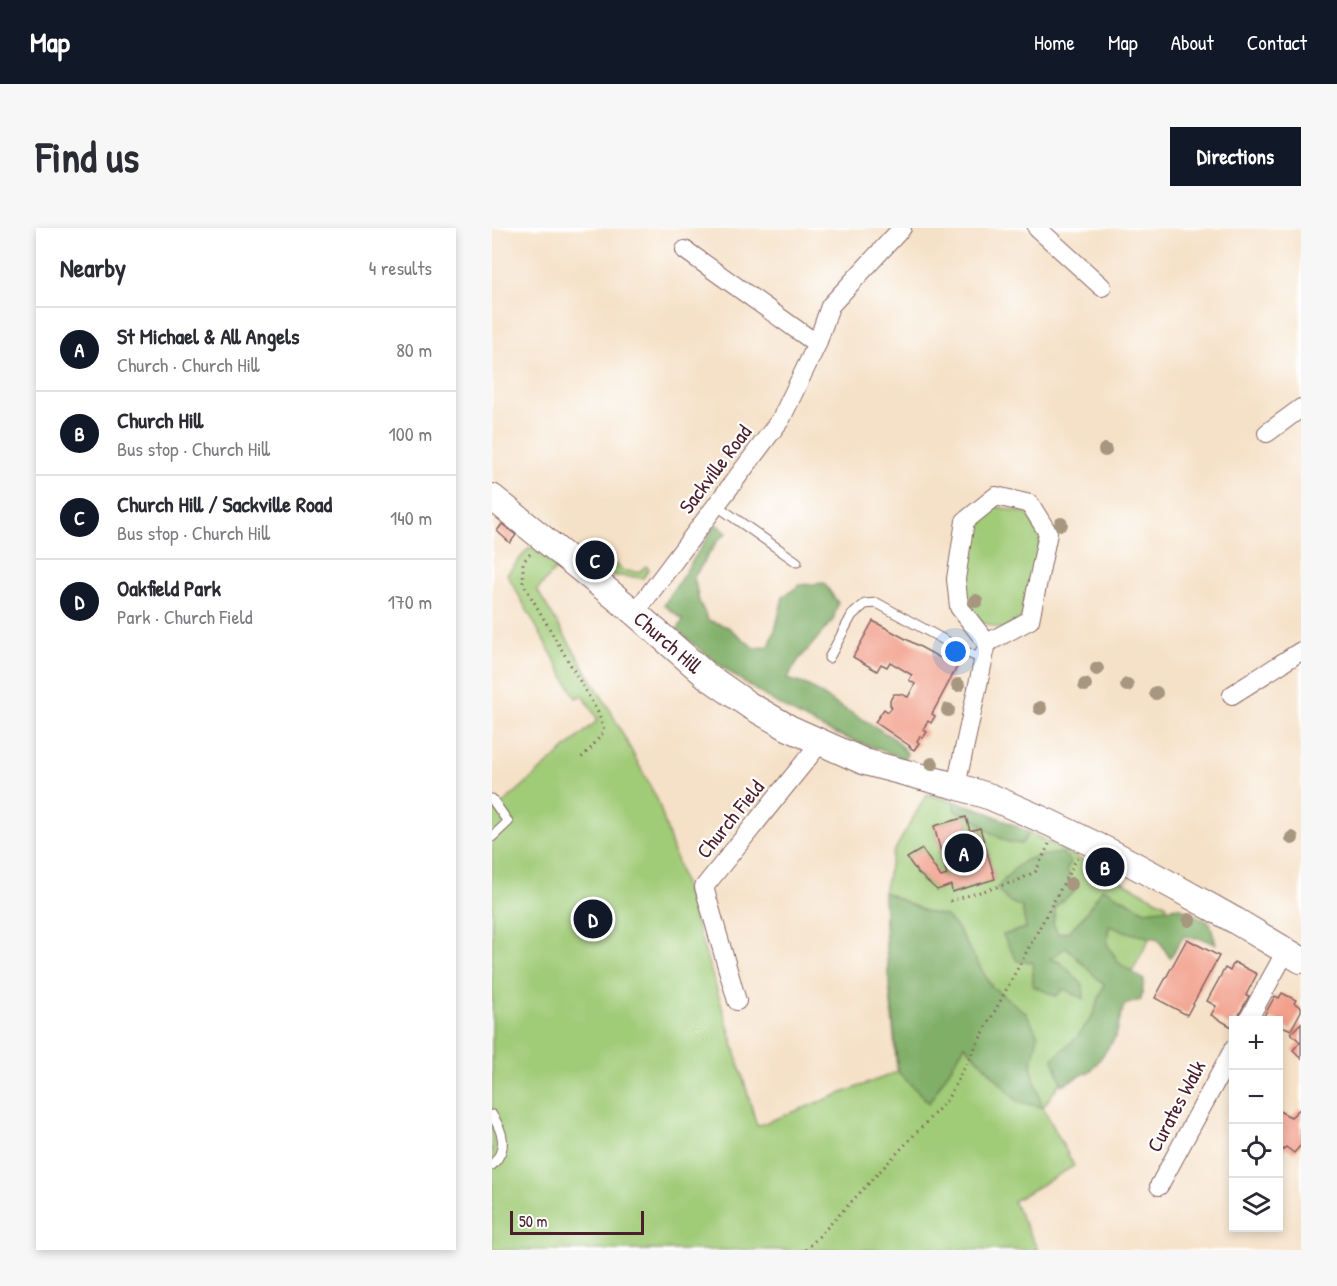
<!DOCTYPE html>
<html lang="en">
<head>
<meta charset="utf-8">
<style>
  body { margin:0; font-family:"Patrick Hand",sans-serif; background:#f7f7f7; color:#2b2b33 }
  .controls { position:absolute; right:18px; bottom:18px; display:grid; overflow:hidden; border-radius:0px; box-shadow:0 3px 9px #0003 }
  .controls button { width:54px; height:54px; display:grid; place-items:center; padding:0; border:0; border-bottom:2px solid #e1e1e2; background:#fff; color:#2b2b33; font:30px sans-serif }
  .scale { position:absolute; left:18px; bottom:15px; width:134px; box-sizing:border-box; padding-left:6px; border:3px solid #4a1f2b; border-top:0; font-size:16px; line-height:21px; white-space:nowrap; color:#4a1f2b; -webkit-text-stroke:4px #fff; paint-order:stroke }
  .you { position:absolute; left:464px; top:424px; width:21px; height:21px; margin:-15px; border:4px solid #fff; border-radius:50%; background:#1a73e8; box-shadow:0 0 0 9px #1a73e833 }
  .badge { display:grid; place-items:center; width:39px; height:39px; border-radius:50%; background:#111827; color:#fff; font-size:20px; font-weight:700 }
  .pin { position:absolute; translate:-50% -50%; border:3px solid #fff; box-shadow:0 2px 6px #0006 }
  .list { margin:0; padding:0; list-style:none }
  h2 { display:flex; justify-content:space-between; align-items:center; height:78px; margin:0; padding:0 24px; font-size:26px }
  h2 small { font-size:20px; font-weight:400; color:#7c7c81 }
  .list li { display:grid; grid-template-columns:39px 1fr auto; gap:18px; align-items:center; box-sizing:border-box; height:84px; padding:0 24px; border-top:2px solid #e1e1e2 }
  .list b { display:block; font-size:22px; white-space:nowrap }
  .list p { margin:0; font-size:20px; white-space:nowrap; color:#7c7c81 }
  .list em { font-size:20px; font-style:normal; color:#7c7c81 }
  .icon { flex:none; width:33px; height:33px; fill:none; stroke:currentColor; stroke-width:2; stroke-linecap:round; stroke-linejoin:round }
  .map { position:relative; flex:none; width:809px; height:1022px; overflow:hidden; border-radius:0px }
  header { display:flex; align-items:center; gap:36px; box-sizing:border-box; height:84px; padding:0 30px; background:#111827; color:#fff }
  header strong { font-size:28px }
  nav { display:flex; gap:33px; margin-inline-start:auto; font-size:21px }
  .intro { display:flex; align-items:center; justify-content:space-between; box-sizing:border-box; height:144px; padding:0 36px }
  h1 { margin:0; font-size:42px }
  .button { padding:15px 27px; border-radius:0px; background:#111827; color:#fff; font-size:21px; font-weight:700 }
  main { display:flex; gap:36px; padding:0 36px }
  aside { flex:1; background:#fff; border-radius:0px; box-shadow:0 3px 9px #0003 }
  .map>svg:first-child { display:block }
  .green { fill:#a0cb77; stroke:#757551; stroke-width:1.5; fill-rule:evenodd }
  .forest { fill:#80af68; stroke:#65674a; stroke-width:1.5 }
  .building { fill:#f2a08c }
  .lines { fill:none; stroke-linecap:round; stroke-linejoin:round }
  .lane-casing { stroke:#866362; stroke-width:11 }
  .street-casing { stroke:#866362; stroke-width:20 }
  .secondary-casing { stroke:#866362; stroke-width:28 }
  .path { stroke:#866362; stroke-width:3; stroke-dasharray:1.5 4.5; stroke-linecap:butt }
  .lane { stroke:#fff; stroke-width:9 }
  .street { stroke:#fff; stroke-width:18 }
  .secondary { stroke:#fff; stroke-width:26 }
  .tree { fill:#a79780 }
  .labels { text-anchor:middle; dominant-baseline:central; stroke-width:4.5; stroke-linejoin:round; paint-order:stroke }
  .street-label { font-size:21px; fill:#4a1f2b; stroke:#fff }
</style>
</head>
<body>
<header>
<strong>Map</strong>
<nav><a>Home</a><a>Map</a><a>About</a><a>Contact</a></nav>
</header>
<div class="intro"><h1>Find us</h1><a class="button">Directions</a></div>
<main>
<aside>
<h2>Nearby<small>4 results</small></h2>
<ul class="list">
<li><span class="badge">A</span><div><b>St Michael &amp; All Angels</b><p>Church · Church Hill</p></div><em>80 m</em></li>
<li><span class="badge">B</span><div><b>Church Hill</b><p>Bus stop · Church Hill</p></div><em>100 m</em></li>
<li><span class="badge">C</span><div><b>Church Hill / Sackville Road</b><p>Bus stop · Church Hill</p></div><em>140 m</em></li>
<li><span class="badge">D</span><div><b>Oakfield Park</b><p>Park · Church Field</p></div><em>170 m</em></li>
</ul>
</aside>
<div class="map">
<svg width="809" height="1022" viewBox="0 0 809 1022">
  <rect width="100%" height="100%" fill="#fff"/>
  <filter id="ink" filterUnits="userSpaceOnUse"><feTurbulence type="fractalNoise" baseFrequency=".0167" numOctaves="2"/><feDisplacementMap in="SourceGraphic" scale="12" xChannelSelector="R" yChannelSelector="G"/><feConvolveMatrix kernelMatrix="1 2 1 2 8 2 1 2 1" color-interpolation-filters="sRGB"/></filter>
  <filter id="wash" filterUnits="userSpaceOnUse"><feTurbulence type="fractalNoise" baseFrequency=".008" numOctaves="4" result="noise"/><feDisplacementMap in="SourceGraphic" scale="24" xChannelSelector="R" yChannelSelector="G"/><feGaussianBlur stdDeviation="1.35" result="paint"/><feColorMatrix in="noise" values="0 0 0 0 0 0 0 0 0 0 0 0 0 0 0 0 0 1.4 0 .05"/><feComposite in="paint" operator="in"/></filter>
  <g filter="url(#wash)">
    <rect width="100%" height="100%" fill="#f5e1c7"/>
    <g class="green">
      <polygon points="501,278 535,285 549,311 533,389 510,401 486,393 469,366 482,292"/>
      <path d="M38 319 47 325 65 340 45 362 118 482 166 573 236 798 265 898 405 844 394 718 392 664 401 625 435 566 490 582 548 610 675 677 622 778 551 879 582 938 521 973 546 1022H0V585L106 492 91 467 84 470 15 346ZM474 589 478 603 489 600 503 651 461 664 459 657 445 662 426 645 416 630 430 621 449 649 455 647 442 598Z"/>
      <polygon points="106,322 132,343 147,344 154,338 157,341 151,350 115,347 98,333"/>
    </g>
    <g class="forest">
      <path d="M224 296 235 305 226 312 202 349 207 373 216 392 236 399 262 420 277 419 284 399 291 369 308 357 332 355 346 375 341 392 305 434 295 451 315 457 347 478 377 495 404 512 415 525 413 531C388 521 360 513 335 502 280 476 230 442 185 402L191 392 172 377Z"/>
      <polygon points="461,573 490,582 538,605 529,616 516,614 499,605 479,588 463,583"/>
      <path d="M570 625 579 634 575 641 582 664 564 678 561 695 566 706 577 703 591 689 611 660 653 683 687 679 718 695 724 716 711 711 692 708 678 730 666 711 642 706 617 698 615 716 627 735 652 752 649 772 632 777 623 810 600 842 570 857 561 831 585 809 600 789 612 757 574 719 558 731 568 734 591 757 592 771 572 761 564 768 541 758V734L525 733 511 707 534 700 530 679 516 673 504 660C513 653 519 642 528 636 540 627 556 627 570 625Z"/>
      <polygon points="392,664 435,684 454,688 467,703 499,758 534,785 546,807 539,838 550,879 526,874 473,817 437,875 406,844 394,718"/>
    </g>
    <g id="blocks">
      <g class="building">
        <polygon points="10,296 24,307 18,315 5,303"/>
        <polygon points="381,393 465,439 440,486 443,488 439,495 436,493 431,501 435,504 431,510 428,508 425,513 427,515 422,522 417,519 418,518 383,494 392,481 396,484 400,480 398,477 398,472 402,466 409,466 416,469 423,456 417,452 420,447 398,434 395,439 389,436 385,443 361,429"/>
        <polygon points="474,589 478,603 488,600 503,651 460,664 459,657 445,662 426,645 415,630 430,621 449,649 455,647 442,598"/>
        <polygon points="695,711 727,728 695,787 663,770"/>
        <polygon points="742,734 765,746 754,767 757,768 744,792 742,792 740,799 719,787 724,778 715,773 733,740 738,743"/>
        <polygon points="790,765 804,772 802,775 809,779 809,783 799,802 786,796 786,792 780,792 772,788 783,768 787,770"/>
        <polygon points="809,795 809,830 801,822 808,814 799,805"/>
        <polygon points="809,880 809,917 802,925 794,919 791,922 786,919 786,885 787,883 799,889"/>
      </g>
    </g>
  </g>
  <g filter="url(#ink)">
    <use href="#blocks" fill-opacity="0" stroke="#866362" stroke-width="1.5"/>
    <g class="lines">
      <g class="lane-casing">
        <g id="lane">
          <polyline points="224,277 305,334"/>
          <polyline points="337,430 360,387 373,376 385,375 474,424 492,432"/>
          <polyline points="0,571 16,594 0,609"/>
          <path d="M0 887C12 905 16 921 0 937"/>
        </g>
      </g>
      <g class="street-casing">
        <g id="street">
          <polyline points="545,0 610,59"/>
          <polyline points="193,22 325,116"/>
          <polyline points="775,205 809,180"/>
          <polyline points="143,385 289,191 325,116 338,78 410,0"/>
          <polyline points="740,467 809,423"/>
          <polyline points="464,558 495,415 467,379 464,351 473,293 504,268 538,276 556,305 538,392 495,415"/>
          <polyline points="245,773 212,659 328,515"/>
          <polyline points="756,792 794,723"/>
          <polyline points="667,958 742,820"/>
        </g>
      </g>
      <g class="secondary-casing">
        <polyline id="secondary" points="0,269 143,385 215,448 257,477 297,500 373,534 464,558 499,569 558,595 620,625 683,659 744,693 809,732"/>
      </g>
      <g class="path">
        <polyline points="38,326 31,334 31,355 107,486 112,503 100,519 88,531"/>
        <polyline points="458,673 525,653 544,643 557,616"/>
        <polyline points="314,1022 455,872 585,630"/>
      </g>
      <use href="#lane" class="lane"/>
      <use href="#street" class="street"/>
      <use href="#secondary" class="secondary"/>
    </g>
    <g class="tree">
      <circle cx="613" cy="222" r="7"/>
      <circle cx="569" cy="296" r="7"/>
      <circle cx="484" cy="373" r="7"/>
      <circle cx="605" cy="441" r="7"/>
      <circle cx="466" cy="457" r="7"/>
      <circle cx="593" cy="457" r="7"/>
      <circle cx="635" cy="457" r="7"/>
      <circle cx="664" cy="465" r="7"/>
      <circle cx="548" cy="480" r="7"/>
      <circle cx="456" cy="482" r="7"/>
      <circle cx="440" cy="536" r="7"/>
      <circle cx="800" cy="610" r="7"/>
      <circle cx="579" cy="656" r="7"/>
      <circle cx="697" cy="692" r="7"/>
    </g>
  </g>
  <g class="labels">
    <g class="street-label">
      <text transform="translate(223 241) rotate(-53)">Sackville Road</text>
      <text transform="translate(176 414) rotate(41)">Church Hill</text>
      <text transform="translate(238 591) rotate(-51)">Church Field</text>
      <text transform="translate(684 878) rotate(-62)">Curates Walk</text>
    </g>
  </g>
</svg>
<div class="controls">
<button>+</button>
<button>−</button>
<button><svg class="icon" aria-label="locate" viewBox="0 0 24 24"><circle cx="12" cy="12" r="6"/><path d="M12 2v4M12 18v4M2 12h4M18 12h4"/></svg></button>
<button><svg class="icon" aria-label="layers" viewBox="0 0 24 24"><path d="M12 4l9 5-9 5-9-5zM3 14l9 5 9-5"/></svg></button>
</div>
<div class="scale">50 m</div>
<div class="you"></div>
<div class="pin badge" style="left:472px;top:625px">A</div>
<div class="pin badge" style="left:613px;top:639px">B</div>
<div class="pin badge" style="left:103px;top:332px">C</div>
<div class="pin badge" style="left:101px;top:691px">D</div>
</div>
</main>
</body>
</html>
